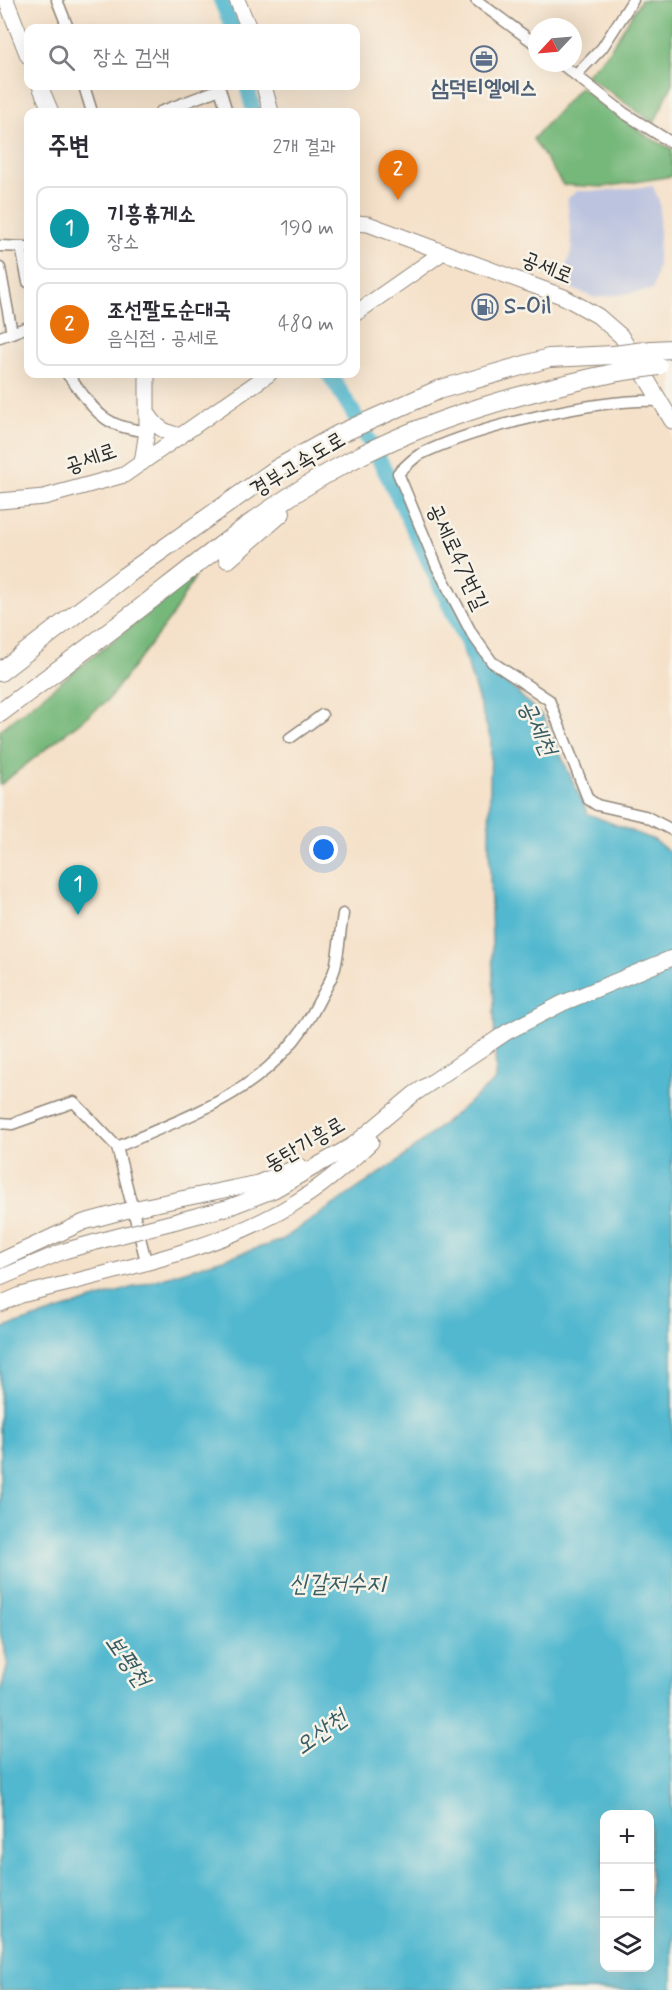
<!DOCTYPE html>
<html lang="ko">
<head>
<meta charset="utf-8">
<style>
  body { margin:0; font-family:Mynerve,"Poor Story",sans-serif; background:#f2f2f3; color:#2b2b33 }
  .controls { position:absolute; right:18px; bottom:18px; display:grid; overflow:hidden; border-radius:12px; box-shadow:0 6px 24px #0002 }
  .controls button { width:54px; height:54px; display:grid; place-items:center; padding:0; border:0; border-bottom:2px solid #e1e1e2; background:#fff; color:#2b2b33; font:30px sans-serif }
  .compass { position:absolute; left:528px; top:18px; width:54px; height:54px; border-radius:50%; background:#fff; box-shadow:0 6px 24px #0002; rotate:244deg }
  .you { position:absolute; left:324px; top:850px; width:21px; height:21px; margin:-15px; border:4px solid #fff; border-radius:50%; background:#1a73e8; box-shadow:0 0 0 9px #1a73e833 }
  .badge { display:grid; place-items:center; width:39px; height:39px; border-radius:50%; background:#1f6fb2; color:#fff; font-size:20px; font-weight:700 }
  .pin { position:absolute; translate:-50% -50px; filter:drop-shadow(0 2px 3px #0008) }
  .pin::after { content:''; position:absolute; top:32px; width:21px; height:18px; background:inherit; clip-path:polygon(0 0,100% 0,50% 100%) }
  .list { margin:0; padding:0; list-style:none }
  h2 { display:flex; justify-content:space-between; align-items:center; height:78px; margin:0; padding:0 24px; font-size:26px }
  h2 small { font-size:20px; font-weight:400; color:#7c7c81 }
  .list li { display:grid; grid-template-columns:39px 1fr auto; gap:18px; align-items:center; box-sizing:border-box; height:84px; margin:0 12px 12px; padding:0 12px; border:2px solid #e1e1e2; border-radius:12px }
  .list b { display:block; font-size:22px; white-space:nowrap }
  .list p { margin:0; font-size:20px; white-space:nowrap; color:#7c7c81 }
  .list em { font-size:20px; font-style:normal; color:#7c7c81 }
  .icon { flex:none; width:33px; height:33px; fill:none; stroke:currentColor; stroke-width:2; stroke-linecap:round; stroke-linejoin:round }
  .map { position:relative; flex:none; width:672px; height:1990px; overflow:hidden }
  .search { position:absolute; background:#fff; box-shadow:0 6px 24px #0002; left:24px; top:24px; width:336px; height:66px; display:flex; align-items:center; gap:15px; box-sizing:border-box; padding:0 21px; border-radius:12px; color:#7c7c81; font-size:22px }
  .panel { position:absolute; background:#fff; box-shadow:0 6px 24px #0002; left:24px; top:108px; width:336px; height:270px; border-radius:12px }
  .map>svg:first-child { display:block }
  .industrial { fill:#bbc3de }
  .forest { fill:#76b87a; stroke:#507252; stroke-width:1.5 }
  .water { fill:#51b8cf; stroke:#3e727d; stroke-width:1.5; fill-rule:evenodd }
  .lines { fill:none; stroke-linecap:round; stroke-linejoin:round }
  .river { stroke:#51b8cf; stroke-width:16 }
  .street-casing { stroke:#90867a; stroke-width:13 }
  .secondary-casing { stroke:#90867a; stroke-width:17 }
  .highway-casing { stroke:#90867a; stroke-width:20 }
  .street { stroke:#fff; stroke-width:10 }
  .secondary { stroke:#fff; stroke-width:15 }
  .highway { stroke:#fff; stroke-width:18 }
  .secondary-bridge-casing { stroke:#90867a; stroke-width:17; stroke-linecap:butt }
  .highway-bridge-casing { stroke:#90867a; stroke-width:20; stroke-linecap:butt }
  .secondary-bridge { stroke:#fff; stroke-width:15 }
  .highway-bridge { stroke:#fff; stroke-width:18 }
  .labels { text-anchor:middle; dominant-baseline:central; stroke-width:5; stroke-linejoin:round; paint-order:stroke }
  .service-label { font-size:22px; font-weight:bold; fill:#4e5e75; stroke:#f7f3e8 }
  .street-label { font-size:22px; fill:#2b2b2b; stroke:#f7f3e8 }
  .water-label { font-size:24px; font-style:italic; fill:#385c64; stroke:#f7f3e8 }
</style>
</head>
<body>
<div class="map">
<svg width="672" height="1990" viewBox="0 0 672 1990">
  <rect width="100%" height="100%" fill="#f7f3e8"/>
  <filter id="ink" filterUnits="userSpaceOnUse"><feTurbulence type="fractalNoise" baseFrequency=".0167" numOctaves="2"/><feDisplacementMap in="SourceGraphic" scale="12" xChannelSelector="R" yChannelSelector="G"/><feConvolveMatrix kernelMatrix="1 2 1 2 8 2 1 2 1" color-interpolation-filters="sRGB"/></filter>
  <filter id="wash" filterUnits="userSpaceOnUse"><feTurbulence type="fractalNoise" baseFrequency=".008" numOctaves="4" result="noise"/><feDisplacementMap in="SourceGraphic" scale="24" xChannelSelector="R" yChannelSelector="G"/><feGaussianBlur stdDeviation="1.35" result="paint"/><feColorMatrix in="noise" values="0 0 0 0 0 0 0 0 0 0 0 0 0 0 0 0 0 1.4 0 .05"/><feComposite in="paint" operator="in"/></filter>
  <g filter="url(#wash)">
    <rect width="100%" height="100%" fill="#f5e1c9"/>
    <polygon class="industrial" points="653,186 660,204 658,264 653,290 595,298 561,284 572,248 567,199 577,191 603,191"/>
    <g class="forest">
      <polygon points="641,0 672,0 672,85 654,123 586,75 608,53"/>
      <polygon points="580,87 648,137 672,149 672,176 604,187 563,185 533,139"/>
      <polygon points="196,575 172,616 108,700 0,785 0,730"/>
    </g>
    <path class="water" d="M459 637 543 717 588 814 654 840 672 854V1990H0V1692L8 1664 0 1633V1329L280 1241 401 1159 496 1080 489 840 491 740ZM604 1814H650V1968H604Z"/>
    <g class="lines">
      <g class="river">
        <polyline points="221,0 233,28"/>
        <polyline points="247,86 254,112"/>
        <path d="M329 374C389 464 429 567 478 664"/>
      </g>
    </g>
  </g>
  <g filter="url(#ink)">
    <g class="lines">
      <g class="street-casing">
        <g id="street">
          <polyline points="57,0 68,28"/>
          <polyline points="476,0 537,45"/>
          <polyline points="560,63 624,113 672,143"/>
          <polyline points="576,75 602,48 633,0"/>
          <polyline points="84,86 92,112"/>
          <polyline points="160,112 220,89 227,112"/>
          <polyline points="0,246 27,247"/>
          <polyline points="21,247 28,282"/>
          <polyline points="0,268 12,333"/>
          <polyline points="0,337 28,327"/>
          <path d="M67 374C94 407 100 428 147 431"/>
          <path d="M660 401C597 398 476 427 419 455 412 459 405 467 398 473L437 567 472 634 492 662 549 700 588 799 597 805 645 816 672 830"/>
          <polyline points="290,738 322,715"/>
          <path d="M0 1123 12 1124 74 1102 117 1147C200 1111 276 1088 319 1001 324 991 332 979 335 968 339 951 340 932 343 914"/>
          <polyline points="117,1147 146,1261"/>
        </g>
      </g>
      <g class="secondary-casing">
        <g id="secondary">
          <polyline points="6,0 28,56"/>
          <polyline points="237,0 249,28"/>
          <polyline points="40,86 51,112"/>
          <polyline points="264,86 271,112"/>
          <polyline points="356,223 368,224 564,297 598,316 621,336 672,421"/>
          <polyline points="356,313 443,252"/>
          <path d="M147 412C156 427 163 432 181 436"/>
          <polyline points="142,463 147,431 147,374"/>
          <polyline points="0,501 44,497 124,475 269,374"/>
          <polyline points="173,1222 230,1207 274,1190 353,1145 414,1094 507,1032 563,1003 672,958"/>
          <polyline points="0,1261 84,1222 132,1209 258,1183 300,1166"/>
          <polyline points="0,1278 64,1251 103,1240"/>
          <path d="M0 1304 21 1295C108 1272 217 1251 293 1204 322 1187 347 1165 371 1142"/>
        </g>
      </g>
      <g class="highway-casing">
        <g id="highway">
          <polyline points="652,350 672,349"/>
          <polyline points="228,559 281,513"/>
          <polyline points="0,672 125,576 278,468 337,435 438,390 549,358 614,355"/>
          <path d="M0 713C49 676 100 640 148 602 213 551 276 500 348 462 432 417 526 392 618 372"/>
        </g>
      </g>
      <use href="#street" class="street"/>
      <use href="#secondary" class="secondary"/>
      <use href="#highway" class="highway"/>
      <g class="secondary-bridge-casing">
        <polyline id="secondary-bridge" points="103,1240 173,1222"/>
      </g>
      <g class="highway-bridge-casing">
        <g id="highway-bridge">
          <polyline points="614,355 652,350"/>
          <polyline points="618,372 658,366"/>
        </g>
      </g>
      <use href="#secondary-bridge" class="secondary-bridge"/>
      <use href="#highway-bridge" class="highway-bridge"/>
    </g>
  </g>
  <defs>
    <g id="office-ring" transform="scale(1.35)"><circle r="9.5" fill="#f7f3e8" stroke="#5c6f8a" stroke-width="1.5"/><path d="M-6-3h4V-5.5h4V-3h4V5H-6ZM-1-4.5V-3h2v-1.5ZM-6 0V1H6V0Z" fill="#5c6f8a"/></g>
    <g id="fuel-ring" transform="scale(1.35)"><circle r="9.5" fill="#f7f3e8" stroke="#5c6f8a" stroke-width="1.5"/><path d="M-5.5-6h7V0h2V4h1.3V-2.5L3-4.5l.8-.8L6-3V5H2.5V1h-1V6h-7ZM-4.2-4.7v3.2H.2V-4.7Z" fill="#5c6f8a"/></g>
  </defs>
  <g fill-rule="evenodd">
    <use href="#office-ring" x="484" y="59"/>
    <use href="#fuel-ring" x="485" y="307"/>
  </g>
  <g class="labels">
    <g class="service-label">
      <text x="484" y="89">삼덕티엘에스</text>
      <text x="504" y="307" text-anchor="start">S-Oil</text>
    </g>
    <g class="street-label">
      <text transform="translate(547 268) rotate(22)">공세로</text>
      <text transform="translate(91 459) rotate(-19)">공세로</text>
      <text transform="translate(298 465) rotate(-31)">경부고속도로</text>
      <text transform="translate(457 557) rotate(65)">공세로47번길</text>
      <text transform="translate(305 1145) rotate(-30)">동탄기흥로</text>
    </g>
    <g class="water-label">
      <text transform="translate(537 728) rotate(65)">공세천</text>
      <text x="337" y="1584">신갈저수지</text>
      <text transform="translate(127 1661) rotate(55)">보평천</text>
      <text transform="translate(321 1733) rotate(-36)">오산천</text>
    </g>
  </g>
</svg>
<div class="controls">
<button>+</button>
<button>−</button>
<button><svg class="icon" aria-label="layers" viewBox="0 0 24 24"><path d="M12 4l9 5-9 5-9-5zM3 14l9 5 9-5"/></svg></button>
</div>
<svg class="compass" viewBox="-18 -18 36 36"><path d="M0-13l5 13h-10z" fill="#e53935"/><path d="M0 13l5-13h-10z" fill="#7c7c81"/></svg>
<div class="you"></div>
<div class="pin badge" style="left:78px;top:915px;background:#0f9aa8">1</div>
<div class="pin badge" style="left:398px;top:200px;background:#e8710a">2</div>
<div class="search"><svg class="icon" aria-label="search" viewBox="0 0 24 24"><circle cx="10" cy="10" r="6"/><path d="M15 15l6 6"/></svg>장소 검색</div>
<section class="panel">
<h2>주변<small>2개 결과</small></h2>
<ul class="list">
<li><span class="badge" style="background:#0f9aa8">1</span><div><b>기흥휴게소</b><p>장소</p></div><em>190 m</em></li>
<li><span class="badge" style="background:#e8710a">2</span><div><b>조선팔도순대국</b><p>음식점 · 공세로</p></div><em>480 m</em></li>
</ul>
</section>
</div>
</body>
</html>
